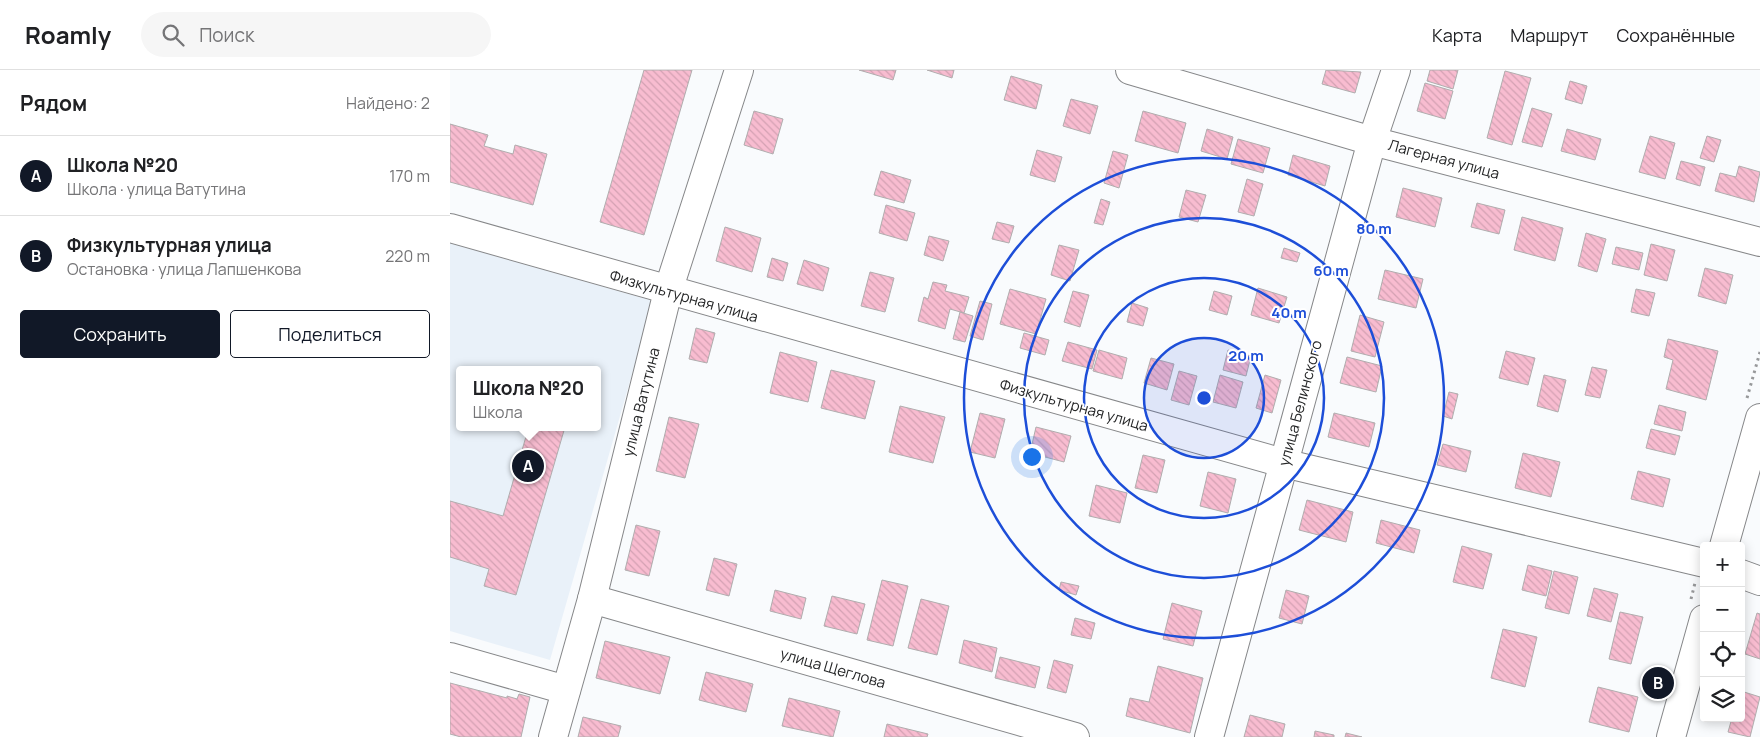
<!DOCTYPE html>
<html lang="ru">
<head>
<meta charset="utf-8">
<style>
  body { margin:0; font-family:Manrope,sans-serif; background:#f6f6f6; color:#202124 }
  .controls { position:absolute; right:15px; bottom:15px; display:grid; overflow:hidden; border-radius:5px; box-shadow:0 2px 12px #0003 }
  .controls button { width:45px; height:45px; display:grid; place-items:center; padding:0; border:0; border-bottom:1px solid #e0e0e0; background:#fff; color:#202124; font:25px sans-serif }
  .you { position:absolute; left:581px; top:386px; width:18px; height:18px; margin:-12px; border:4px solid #fff; border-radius:50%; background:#1a73e8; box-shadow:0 0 0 8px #1a73e833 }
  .badge { display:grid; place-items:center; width:32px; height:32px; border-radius:50%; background:#111827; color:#fff; font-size:16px; font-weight:700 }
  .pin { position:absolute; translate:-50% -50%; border:2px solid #fff; box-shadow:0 1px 5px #0006 }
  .popup { position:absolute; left:6px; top:296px; width:145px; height:65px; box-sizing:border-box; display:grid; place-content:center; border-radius:5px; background:#fff; filter:drop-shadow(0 1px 4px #0005); font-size:16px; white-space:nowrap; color:#757577 }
  .popup b { font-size:19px; color:#202124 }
  .popup::after { content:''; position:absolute; left:50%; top:100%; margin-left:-10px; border:10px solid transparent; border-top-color:#fff }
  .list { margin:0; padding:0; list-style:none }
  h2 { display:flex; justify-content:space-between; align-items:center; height:65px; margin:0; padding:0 20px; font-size:21px }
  h2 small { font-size:16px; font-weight:400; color:#757577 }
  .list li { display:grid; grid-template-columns:32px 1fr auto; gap:15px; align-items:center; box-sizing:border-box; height:80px; padding:0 20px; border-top:1px solid #e0e0e0 }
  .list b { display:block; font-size:19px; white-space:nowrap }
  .list p { margin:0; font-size:16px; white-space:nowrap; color:#757577 }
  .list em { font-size:16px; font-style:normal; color:#757577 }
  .actions { display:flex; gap:10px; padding:15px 20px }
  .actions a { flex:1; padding:11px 0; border:1px solid #111827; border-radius:5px; text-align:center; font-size:18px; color:#111827 }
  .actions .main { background:#111827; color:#fff }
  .icon { flex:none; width:28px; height:28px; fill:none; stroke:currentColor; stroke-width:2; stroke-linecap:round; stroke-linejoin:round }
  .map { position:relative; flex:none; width:1310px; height:667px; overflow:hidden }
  header { display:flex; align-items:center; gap:30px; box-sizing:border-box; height:70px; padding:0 25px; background:#fff; border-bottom:1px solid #e0e0e0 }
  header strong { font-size:24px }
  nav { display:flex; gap:28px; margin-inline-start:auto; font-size:18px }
  .search { width:350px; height:45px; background:#f6f6f6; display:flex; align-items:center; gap:12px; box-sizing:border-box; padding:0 18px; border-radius:28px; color:#757577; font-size:19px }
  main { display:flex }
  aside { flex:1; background:#fff }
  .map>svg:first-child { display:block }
  .built { fill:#e9f1f9; fill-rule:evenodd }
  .building { fill:url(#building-back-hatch); stroke:#b0adae }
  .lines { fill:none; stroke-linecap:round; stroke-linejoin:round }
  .minor-casing { stroke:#868789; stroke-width:30 }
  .path { stroke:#97989a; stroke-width:3; stroke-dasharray:2.5 4; stroke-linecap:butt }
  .minor { stroke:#fff; stroke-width:28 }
  .ring { fill:none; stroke:#1d4ed8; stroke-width:2.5 }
  .labels { text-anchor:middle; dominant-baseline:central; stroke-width:4; stroke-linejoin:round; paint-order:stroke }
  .street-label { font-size:15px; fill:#252627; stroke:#fff }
  .centre { fill:#1d4ed8; stroke:#fff; stroke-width:2.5 }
  .ring-label { font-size:15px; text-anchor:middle; font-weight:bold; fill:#1d4ed8; stroke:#fff; stroke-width:4; stroke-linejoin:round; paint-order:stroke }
</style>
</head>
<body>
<header>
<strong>Roamly</strong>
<div class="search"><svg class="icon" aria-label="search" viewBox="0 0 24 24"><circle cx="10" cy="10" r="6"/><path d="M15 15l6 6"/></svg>Поиск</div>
<nav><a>Карта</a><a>Маршрут</a><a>Сохранённые</a></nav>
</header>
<main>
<aside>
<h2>Рядом<small>Найдено: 2</small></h2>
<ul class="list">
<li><span class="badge">A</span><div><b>Школа №20</b><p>Школа · улица Ватутина</p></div><em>170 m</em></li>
<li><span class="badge">B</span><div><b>Физкультурная улица</b><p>Остановка · улица Лапшенкова</p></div><em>220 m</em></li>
</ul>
<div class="actions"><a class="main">Сохранить</a><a>Поделиться</a></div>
</aside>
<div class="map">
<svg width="1310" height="667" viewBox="0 0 1310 667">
  <defs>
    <pattern id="building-back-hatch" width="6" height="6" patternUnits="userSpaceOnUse" patternTransform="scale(1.25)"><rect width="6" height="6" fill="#f8bcd0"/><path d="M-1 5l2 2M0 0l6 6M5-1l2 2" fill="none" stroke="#d4a1b3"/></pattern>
  </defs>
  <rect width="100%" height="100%" fill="#f9fbfd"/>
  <path class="built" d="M0 173 203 231 100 590 0 561ZM9 300H147V357H9Z"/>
  <g class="building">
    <polygon points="194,0 242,0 194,165 150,152"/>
    <polygon points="409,0 446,0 443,10"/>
    <polygon points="477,0 504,0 502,8"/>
    <polygon points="876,0 911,2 905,23 872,14"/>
    <polygon points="980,0 1008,0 1003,19 977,11"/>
    <polygon points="1055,1 1081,8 1062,75 1037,68"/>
    <polygon points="561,6 592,15 586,39 554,30"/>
    <polygon points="1120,11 1137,16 1132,34 1115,29"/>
    <polygon points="975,13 1003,21 995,49 967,41"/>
    <polygon points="621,29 648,36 640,64 613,56"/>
    <polygon points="1082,38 1102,44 1092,77 1072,72"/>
    <polygon points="304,41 333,49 323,84 294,75"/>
    <polygon points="693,41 736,53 728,83 685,71"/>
    <polygon points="0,54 38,65 34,76 63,84 65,75 97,84 83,135 0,112"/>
    <polygon points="757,59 783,67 777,89 751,81"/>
    <polygon points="1117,59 1151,69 1145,90 1111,81"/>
    <polygon points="1200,66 1225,73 1215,109 1189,102"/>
    <polygon points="1257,66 1271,70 1264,92 1250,88"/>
    <polygon points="788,69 820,78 813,103 781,94"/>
    <polygon points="587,80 612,87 605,112 580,105"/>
    <polygon points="663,81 678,85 669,118 654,113"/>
    <polygon points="843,85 880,96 875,116 838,105"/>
    <polygon points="1231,91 1255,97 1250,116 1226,109"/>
    <polygon points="1289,96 1310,102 1304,132 1265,121 1270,103 1286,107"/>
    <polygon points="431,101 461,110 454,133 424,125"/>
    <polygon points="797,109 813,114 804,146 788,142"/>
    <polygon points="953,118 992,128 985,157 946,147"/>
    <polygon points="736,120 756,125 748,152 729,147"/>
    <polygon points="651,129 660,132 653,155 644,153"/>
    <polygon points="1027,133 1055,140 1049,164 1021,157"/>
    <polygon points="436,135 465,143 457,171 429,163"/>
    <polygon points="1072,147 1113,158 1105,191 1064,180"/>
    <polygon points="547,152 564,156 559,173 542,169"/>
    <polygon points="275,157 311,168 302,202 266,191"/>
    <polygon points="1136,163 1156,169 1147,202 1128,196"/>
    <polygon points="479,166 499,171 493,191 474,185"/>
    <polygon points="1201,174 1225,180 1217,211 1194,205"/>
    <polygon points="609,175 629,180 620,211 601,205"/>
    <polygon points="1166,177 1193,183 1189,200 1162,194"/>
    <polygon points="834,178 850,183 847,192 831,188"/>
    <polygon points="322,188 338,193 333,211 317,207"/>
    <polygon points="354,190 379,198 373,221 347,214"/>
    <polygon points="1255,198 1283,205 1276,234 1248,226"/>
    <polygon points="935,200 973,209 966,238 928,229"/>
    <polygon points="420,202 444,208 435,242 411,236"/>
    <polygon points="483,212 497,215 495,221 519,227 514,243 500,239 495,259 468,251 474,227 478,229"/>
    <polygon points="808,218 837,227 829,253 801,245"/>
    <polygon points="560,219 596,229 586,264 550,254"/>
    <polygon points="1186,219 1205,223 1199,246 1181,242"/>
    <polygon points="623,221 639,225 630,257 614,252"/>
    <polygon points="764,221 782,226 777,245 759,240"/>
    <polygon points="530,231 542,234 533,270 520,266"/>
    <polygon points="682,233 698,238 693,256 677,252"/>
    <polygon points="510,242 523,246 515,272 503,269"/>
    <polygon points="910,245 934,252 925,287 901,281"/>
    <polygon points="246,258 265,263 257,293 239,289"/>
    <polygon points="574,263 599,270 595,285 570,278"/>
    <polygon points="1218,269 1268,281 1256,330 1216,319 1223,290 1214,287"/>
    <polygon points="618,272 647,280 642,299 612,291"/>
    <polygon points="649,280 677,288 672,309 643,301"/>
    <polygon points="778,280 801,286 796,306 773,300"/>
    <polygon points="1056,281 1085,288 1078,315 1049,308"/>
    <polygon points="330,282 367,292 358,332 320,323"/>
    <polygon points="897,287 932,296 926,322 890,313"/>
    <polygon points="701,288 724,294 717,320 694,313"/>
    <polygon points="1142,297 1157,300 1150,328 1135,325"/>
    <polygon points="381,300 425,311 415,349 371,338"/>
    <polygon points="729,301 747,306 739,335 721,330"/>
    <polygon points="770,305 793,312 786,338 763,332"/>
    <polygon points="815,305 831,310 822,343 806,338"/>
    <polygon points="1094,305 1116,310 1108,342 1087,336"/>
    <polygon points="999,322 1008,324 1002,349 993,346"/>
    <polygon points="1209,335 1236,342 1232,361 1204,354"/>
    <polygon points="450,336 495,347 483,393 439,382"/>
    <polygon points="530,343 555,349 545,388 520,382"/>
    <polygon points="884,343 925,353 919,377 878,367"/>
    <polygon points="219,347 249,354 235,408 206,401"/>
    <polygon points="66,357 115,357 66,525 34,516 39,499 0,487 0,431 53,446 77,363 66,359"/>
    <polygon points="586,357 621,366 614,392 580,383"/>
    <polygon points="1201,359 1230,366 1225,385 1196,378"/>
    <polygon points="993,374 1021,381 1016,402 987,395"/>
    <polygon points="1073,383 1110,392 1101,427 1065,418"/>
    <polygon points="693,385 715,390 707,423 685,418"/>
    <polygon points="1188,401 1220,409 1213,437 1181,429"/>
    <polygon points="758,402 786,409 778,443 750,436"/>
    <polygon points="646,415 677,423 670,453 639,446"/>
    <polygon points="857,430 903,442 896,472 849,460"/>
    <polygon points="931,450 970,460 964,483 926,473"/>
    <polygon points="186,455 210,461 199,506 175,500"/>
    <polygon points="1012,476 1042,484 1033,519 1003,512"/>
    <polygon points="264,488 287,494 279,526 256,520"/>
    <polygon points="1078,495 1102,501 1096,526 1072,520"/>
    <polygon points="1104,501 1128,507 1119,544 1095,538"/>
    <polygon points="432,510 458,516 443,576 417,570"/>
    <polygon points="611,512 629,516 626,525 609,520"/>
    <polygon points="1144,518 1168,524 1161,552 1137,546"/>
    <polygon points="325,520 356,528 351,549 320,541"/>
    <polygon points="836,520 859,526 852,554 829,548"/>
    <polygon points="382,526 415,534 407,564 374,556"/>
    <polygon points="471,529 499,536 487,585 458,578"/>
    <polygon points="722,533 752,541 743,576 713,569"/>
    <polygon points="1170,542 1193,547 1181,594 1159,589"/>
    <polygon points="1307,543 1310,544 1310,589 1295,584"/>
    <polygon points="625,548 645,553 641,569 621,565"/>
    <polygon points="1053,559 1087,567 1075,617 1041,608"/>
    <polygon points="514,570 547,578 542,602 509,593"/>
    <polygon points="155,571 220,587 210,624 146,608"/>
    <polygon points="550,587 590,597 585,618 545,608"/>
    <polygon points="604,590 623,595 616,623 597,618"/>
    <polygon points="708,596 753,608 740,663 676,646 680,628 699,632"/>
    <polygon points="256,602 303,614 296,642 249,630"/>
    <polygon points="0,613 57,628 57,626 67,629 69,624 80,627 71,667 11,667 0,664"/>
    <polygon points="1148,617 1188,627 1179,662 1139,652"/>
    <polygon points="1291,621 1310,627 1300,667 1278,662 1282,648 1291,648"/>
    <polygon points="339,628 390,641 383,667 332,656"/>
    <polygon points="800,645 835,654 832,667 794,667"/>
    <polygon points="133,647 171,656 168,667 128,667"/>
    <polygon points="437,654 478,664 477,667 434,667"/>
    <polygon points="865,661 884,665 884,667 864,667"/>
    <polygon points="896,663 912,667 895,667"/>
  </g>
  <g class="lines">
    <g class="minor-casing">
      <g id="minor">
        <polyline points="680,0 922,71 1310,172"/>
        <polyline points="0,158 833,393 1254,493"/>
        <polyline points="1274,476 1310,348"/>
        <polyline points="1291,504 1310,511"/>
        <polyline points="142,529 625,667"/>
        <polyline points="0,587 116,620"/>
        <polyline points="103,667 142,529 218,221 289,0"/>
        <polyline points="759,667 922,71 946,0"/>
        <polyline points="1221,667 1254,549"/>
      </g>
    </g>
    <g class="path">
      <polyline points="1297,328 1310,282"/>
      <polyline points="1241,529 1245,513"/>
    </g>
    <use href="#minor" class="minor"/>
  </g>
  <circle cx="754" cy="328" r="60" fill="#1d4ed8" fill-opacity=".12"/>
  <g class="ring">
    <circle cx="754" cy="328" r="60"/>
    <circle cx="754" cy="328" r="120"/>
    <circle cx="754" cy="328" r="180"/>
    <circle cx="754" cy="328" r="240"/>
  </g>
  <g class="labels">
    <g class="street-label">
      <text transform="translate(994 89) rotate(15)">Лагерная улица</text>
      <text transform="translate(234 226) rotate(16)">Физкультурная улица</text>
      <text transform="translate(191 332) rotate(-76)">улица Ватутина</text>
      <text transform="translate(850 333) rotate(-75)">улица Белинского</text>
      <text transform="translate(624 335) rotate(16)">Физкультурная улица</text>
      <text transform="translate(383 598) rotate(16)">улица Щеглова</text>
    </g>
  </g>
  <circle cx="754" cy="328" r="8" class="centre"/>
  <g class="ring-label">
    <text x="924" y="164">80 m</text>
    <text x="881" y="206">60 m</text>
    <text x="839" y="248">40 m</text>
    <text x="796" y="291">20 m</text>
  </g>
</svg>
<div class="controls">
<button>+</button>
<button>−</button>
<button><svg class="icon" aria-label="locate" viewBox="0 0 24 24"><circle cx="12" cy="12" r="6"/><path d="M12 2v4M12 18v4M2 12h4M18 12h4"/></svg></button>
<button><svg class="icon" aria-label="layers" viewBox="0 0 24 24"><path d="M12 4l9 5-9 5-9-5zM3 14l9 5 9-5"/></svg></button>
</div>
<div class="you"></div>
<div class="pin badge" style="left:78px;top:396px">A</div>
<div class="popup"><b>Школа №20</b>Школа</div>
<div class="pin badge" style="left:1208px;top:613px">B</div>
</div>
</main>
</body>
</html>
